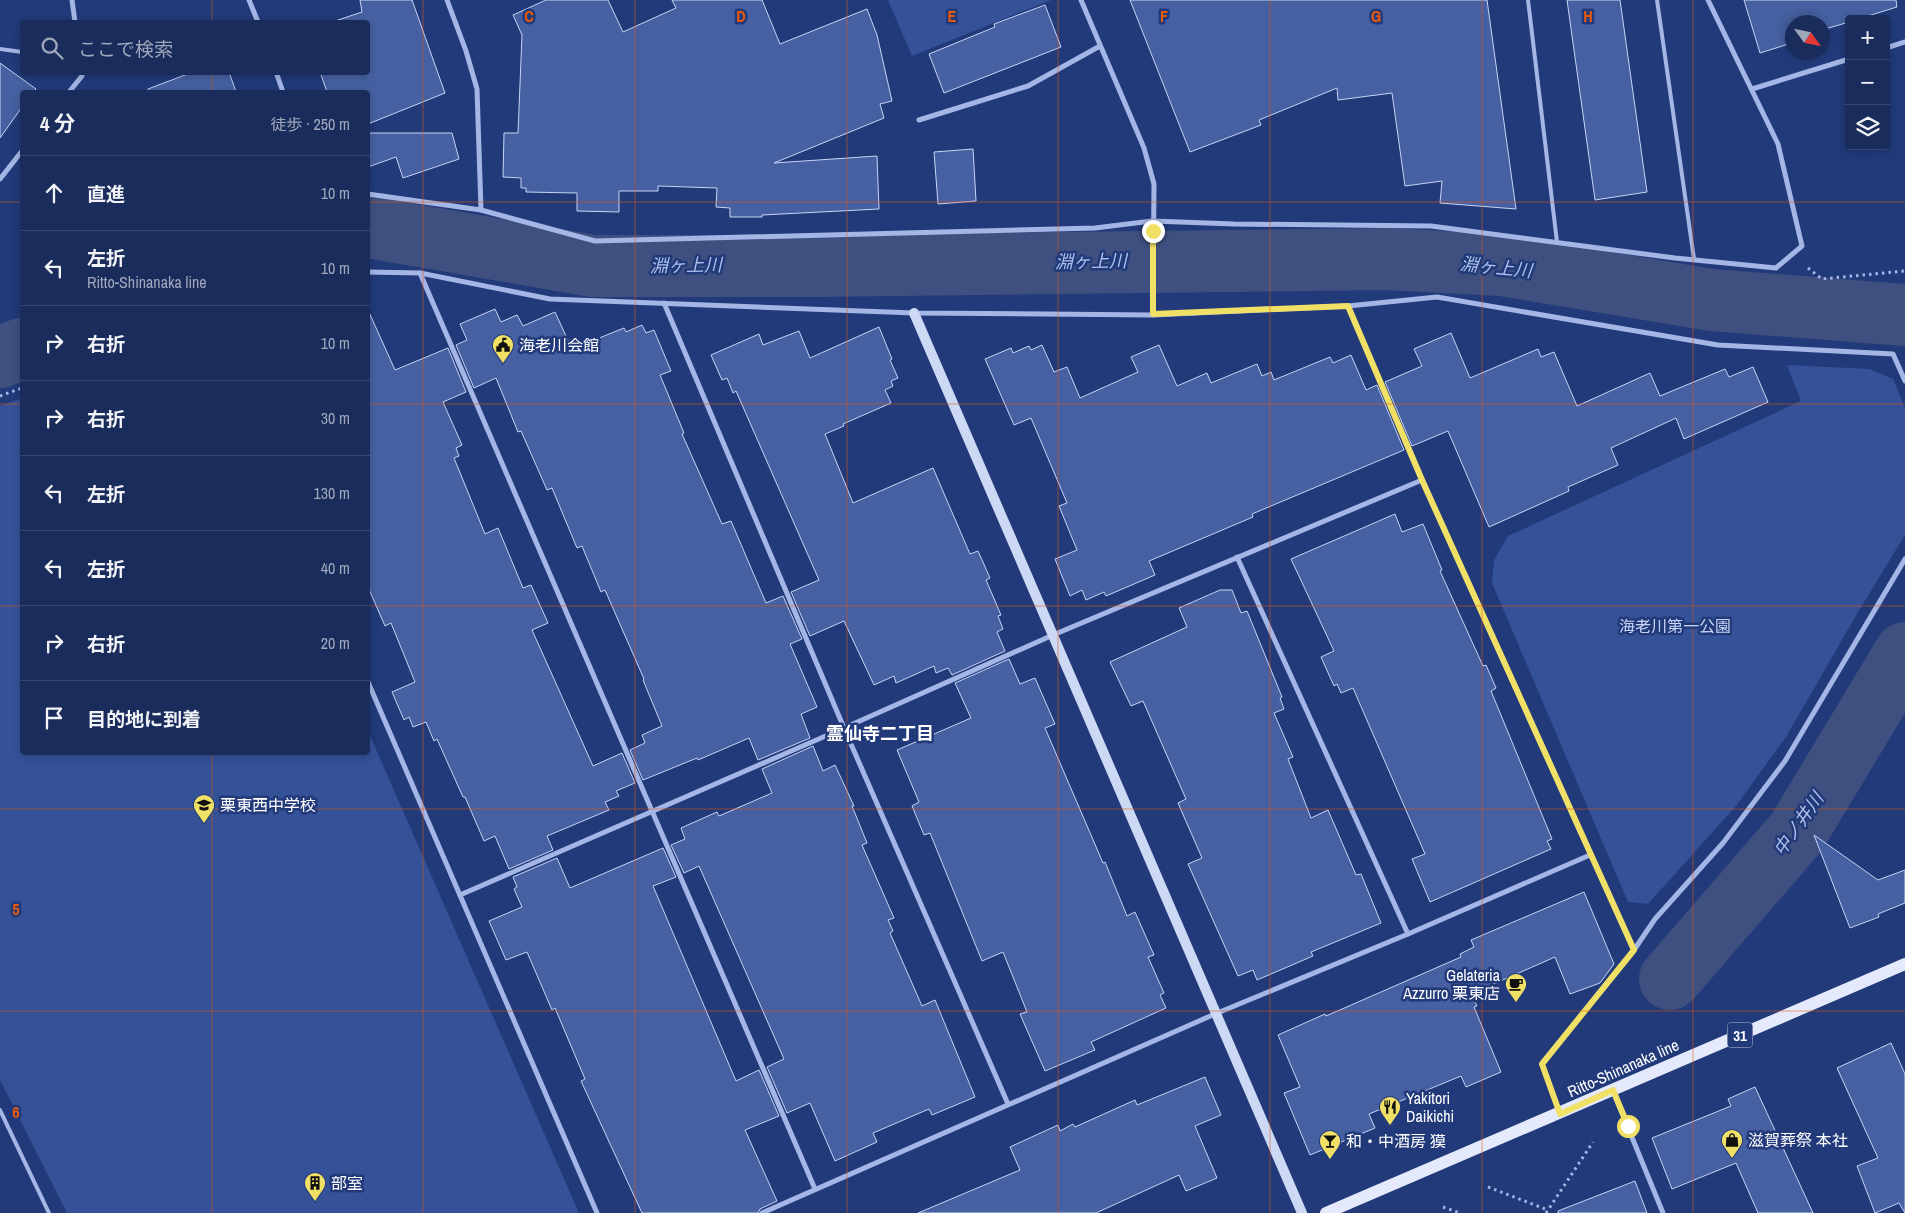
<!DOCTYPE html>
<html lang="ja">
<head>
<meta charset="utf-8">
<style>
  body { margin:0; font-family:"Archivo Narrow","Noto Sans JP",sans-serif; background:#273865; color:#f1f3f6 }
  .controls { position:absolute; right:15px; top:15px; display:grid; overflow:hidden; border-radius:5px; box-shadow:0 2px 8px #0003 }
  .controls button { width:45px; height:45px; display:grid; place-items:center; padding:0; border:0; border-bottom:1px solid #384872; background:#1a2c5c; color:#f1f3f6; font:25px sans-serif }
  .compass { position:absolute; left:1785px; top:15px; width:45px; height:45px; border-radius:50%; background:#1a2c5c; box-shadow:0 2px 8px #0003; rotate:123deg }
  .stop { position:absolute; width:15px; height:15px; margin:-11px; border:4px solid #f0e066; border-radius:50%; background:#fff }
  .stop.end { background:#f0e066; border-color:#fff; box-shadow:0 1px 5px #0008 }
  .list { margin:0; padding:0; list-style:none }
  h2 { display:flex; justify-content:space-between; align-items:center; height:65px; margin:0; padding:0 20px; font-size:21px }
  h2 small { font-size:16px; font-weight:400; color:#9fa7bb }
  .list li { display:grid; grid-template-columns:32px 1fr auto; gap:15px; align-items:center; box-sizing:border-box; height:75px; padding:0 20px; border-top:1px solid #384872 }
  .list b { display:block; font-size:19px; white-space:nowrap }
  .list p { margin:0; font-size:16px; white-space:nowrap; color:#9fa7bb }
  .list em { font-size:16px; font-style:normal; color:#9fa7bb }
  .icon { flex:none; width:28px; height:28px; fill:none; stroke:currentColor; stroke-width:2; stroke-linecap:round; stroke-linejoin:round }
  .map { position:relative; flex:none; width:1905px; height:1213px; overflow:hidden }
  .search { position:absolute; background:#1a2c5c; box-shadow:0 2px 8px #0003; left:20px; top:20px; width:350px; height:55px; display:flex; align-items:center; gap:12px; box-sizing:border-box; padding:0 18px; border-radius:5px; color:#9fa7bb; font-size:19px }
  .panel { position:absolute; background:#1a2c5c; box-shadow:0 2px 8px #0003; left:20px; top:90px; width:350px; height:665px; border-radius:5px }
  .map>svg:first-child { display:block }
  .green { fill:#355197 }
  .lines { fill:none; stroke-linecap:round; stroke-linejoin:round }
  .river { stroke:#3f5080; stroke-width:62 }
  .building { fill:#4660a1; stroke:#c7d4f4 }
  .path { stroke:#a4b6e5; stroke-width:3; stroke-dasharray:2.5 4; stroke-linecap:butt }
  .lane { stroke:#a4b6e5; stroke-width:4 }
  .street { stroke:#a4b6e5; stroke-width:5 }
  .secondary { stroke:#cdd8f4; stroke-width:10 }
  .primary { stroke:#e4eafc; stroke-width:12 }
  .route { stroke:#f0e066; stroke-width:6 }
  .grid { fill:none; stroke:#e8590c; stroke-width:1; stroke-opacity:0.55 }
  .labels { text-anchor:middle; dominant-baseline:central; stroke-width:5; stroke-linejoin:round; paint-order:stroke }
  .shield { fill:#223a7a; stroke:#bdc4d7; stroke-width:1 }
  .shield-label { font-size:15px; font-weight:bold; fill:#fff }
  .poi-label { font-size:16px; fill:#fff; stroke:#223a7a; text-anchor:start }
  .park-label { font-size:16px; fill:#c7d4f4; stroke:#223a7a }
  .street-label { font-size:16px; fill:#fff; stroke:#223a7a }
  .water-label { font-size:18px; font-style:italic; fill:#afc1ed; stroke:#223a7a }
  .neighbourhood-label { font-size:18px; font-weight:bold; fill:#fff; stroke:#223a7a }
  .grid-label { font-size:16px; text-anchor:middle; font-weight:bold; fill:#e8590c; stroke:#223a7a; stroke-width:5; stroke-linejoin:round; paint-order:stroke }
</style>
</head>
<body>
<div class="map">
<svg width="1905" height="1213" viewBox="0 0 1905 1213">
  <rect width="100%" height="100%" fill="#223a7a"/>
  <g class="green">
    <polygon points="888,0 1051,0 912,56"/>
    <polygon points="1787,365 1870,369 1893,379 1905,408 1905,535 1861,607 1786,737 1736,806 1648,904 1628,902 1492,583 1494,560 1508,536 1801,401"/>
    <polygon points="22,398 22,752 368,752 368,731 579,1213 67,1213 0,1080 0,406"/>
  </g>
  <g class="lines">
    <g class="river">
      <polyline points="368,227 593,266 818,266 1388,259 1501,265 1711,300 1905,315"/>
      <polyline points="0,357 22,349"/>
      <polyline points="1670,979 1797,832 1905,653"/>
    </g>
  </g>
  <g class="building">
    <polygon points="360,0 412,0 445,93 368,124 368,92 327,92 320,72 368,72 368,22 332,22 362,12"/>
    <polygon points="546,0 608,0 623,32 676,8 672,0 762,0 780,44 867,9 877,35 892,101 880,104 884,118 774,163 877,156 879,209 762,215 762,217 730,217 730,208 716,207 717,188 658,186 658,191 619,191 619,212 577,211 577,193 526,192 526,188 521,188 521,178 503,177 504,133 518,133 522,35 513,15"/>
    <polygon points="1130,0 1487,0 1516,209 1440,203 1442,181 1405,186 1392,93 1338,100 1337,88 1259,120 1261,125 1190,152"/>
    <polygon points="1567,0 1620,0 1647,192 1595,200"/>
    <polygon points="1744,0 1896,0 1897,7 1858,19 1849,19 1849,22 1822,30 1822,22 1792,22 1792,43 1760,53"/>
    <polygon points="1045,5 1061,47 944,93 929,54 995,27 994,24"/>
    <polygon points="0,63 36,89 33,92 22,92 22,107 0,138"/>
    <polygon points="193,72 229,72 236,92 148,92 148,89"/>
    <polygon points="368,133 452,133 459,159 403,178 396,157 368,167"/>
    <polygon points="973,149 976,201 938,204 934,152"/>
    <polygon points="495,309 501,322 517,315 523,326 555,312 572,349 624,328 626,332 642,325 646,333 654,330 671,371 660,375 684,433 682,434 722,524 731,521 766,603 783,596 802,639 790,644 817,707 801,714 810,738 758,760 749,738 698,760 697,758 643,780 630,750 645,743 642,735 662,726 643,680 644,679 605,590 601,592 582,546 577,548 552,488 547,490 521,431 518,432 496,378 474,388 456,345 467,340 460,324"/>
    <polygon points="368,310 395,370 448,348 466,392 443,402 462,445 456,448 459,456 454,458 485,534 498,528 523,588 531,585 548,623 532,630 593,766 622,753 635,783 616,791 619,796 605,802 609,810 547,836 553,850 509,869 495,836 484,841 465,797 463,797 437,739 434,741 426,722 413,727 409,717 404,720 392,692 415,682 391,623 385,626 368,587"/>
    <polygon points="879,327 892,359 890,360 898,378 891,381 893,386 885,390 891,403 843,424 844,426 825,434 853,503 933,468 970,554 978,551 990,578 986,580 1001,615 998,616 1003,629 997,632 1005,651 952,675 948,668 936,673 934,666 896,683 894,676 874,685 844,621 810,636 791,592 819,580 736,391 733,393 727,378 722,380 711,355 759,334 763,345 799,331 810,358"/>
    <polygon points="1451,333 1470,378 1538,349 1541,357 1554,352 1577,406 1650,373 1660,396 1725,369 1729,377 1753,367 1768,402 1684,439 1676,418 1611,448 1618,465 1568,487 1569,491 1489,527 1448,431 1412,446 1385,382 1422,366 1414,349"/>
    <polygon points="1042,345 1054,372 1067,367 1080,398 1138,372 1131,357 1159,345 1177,386 1207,373 1211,383 1257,364 1262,376 1271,372 1274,380 1330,357 1333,363 1351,355 1366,390 1377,385 1404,450 1252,514 1253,517 1149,561 1155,575 1106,596 1104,592 1086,600 1082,590 1070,596 1055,559 1077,550 1059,506 1067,503 1031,418 1014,425 985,359 1011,348 1013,353 1029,346 1031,350"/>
    <polygon points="1395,514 1402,532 1423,524 1442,570 1440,571 1483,666 1486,665 1496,688 1491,691 1552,839 1547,841 1551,849 1430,902 1412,859 1425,854 1353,688 1341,693 1337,684 1334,686 1321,657 1334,651 1291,559"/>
    <polygon points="1220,590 1232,590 1241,613 1247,611 1282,697 1280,698 1284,709 1274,713 1293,757 1288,759 1311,818 1328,810 1356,875 1361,874 1381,923 1311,952 1313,956 1257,980 1253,970 1238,976 1188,864 1202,858 1178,803 1186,799 1143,701 1131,706 1110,662 1187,627 1179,608"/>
    <polygon points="1009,659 1020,684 1035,678 1055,724 1045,728 1103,863 1105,862 1127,916 1135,912 1154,955 1148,957 1164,993 1160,995 1166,1008 1091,1042 1095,1050 1045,1071 1020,1014 1027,1012 1003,952 982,961 930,833 924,835 912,806 919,802 897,750 971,718 955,683"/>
    <polygon points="813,746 823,771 835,765 854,806 852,806 867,843 862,845 894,918 888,920 893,931 890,933 922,1006 935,1000 975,1097 932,1115 929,1109 873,1133 877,1142 835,1161 810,1103 787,1113 767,1067 784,1059 699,866 684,873 671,845 685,839 681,828 717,812 719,816 772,793 762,769"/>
    <polygon points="1814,835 1878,880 1905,870 1905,903 1878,914 1879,917 1850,928"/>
    <polygon points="663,848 676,877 653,886 736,1081 759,1070 779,1116 745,1130 777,1201 760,1209 758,1213 642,1213 581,1081 585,1079 555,1008 552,1010 527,952 506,960 489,921 522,907 514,889 517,887 513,877 557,858 570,888"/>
    <polygon points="1584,892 1614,964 1600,983 1570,994 1555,957 1471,994 1477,1006 1474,1007 1501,1072 1466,1087 1461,1076 1369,1114 1375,1128 1310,1155 1284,1093 1300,1087 1278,1035 1325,1014 1326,1016 1461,957 1460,954 1474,947 1471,940"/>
    <polygon points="1891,1043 1905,1074 1905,1213 1899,1203 1875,1213 1857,1166 1878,1158 1837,1068"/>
    <polygon points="1205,1077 1221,1115 1195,1126 1217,1178 1186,1191 1179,1175 1096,1213 918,1213 1020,1170 1010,1147 1058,1125 1060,1131 1073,1124 1075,1127 1135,1100 1137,1105"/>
    <polygon points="1755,1087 1813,1213 1758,1213 1736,1163 1672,1189 1652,1138 1731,1106 1728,1099"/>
    <polygon points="1635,1181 1647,1213 1558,1213 1558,1211"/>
  </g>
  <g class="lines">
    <g class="path">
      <polyline points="1808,268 1822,279 1905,271"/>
      <polyline points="0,396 22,388"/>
      <polyline points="1488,1187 1548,1210"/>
      <polyline points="1443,1207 1460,1213"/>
      <polyline points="1546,1213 1593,1142"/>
    </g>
    <g class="lane">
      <polyline points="1528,0 1557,242"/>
      <polyline points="1657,0 1694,259"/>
      <polyline points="0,49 22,52"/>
      <polyline points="0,1110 49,1213"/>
      <polyline points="1559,1110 1542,1064 1634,950"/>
    </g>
    <g class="street">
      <polyline points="72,0 75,22"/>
      <polyline points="249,0 258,22"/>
      <polyline points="447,0 466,51 477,89 481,210"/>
      <polyline points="1081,0 1144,148 1154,184 1153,315"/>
      <polyline points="1886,48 1905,42"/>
      <polyline points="276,72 283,92"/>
      <polyline points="1752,89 1849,59"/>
      <polyline points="69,92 82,76 81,72"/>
      <polyline points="919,120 1028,86 1100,46"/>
      <polyline points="0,179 22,151"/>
      <polyline points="368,194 481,210 595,241 1095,228 1152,221 1234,224 1431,226 1675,258 1776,268 1802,246 1778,144 1708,0"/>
      <polyline points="368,272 420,273 550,299 914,313 1153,315 1348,306 1437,297 1718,345 1893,354 1905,381"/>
      <polyline points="420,273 815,1189"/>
      <polyline points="664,303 844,728 1008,1104"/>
      <polyline points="1348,306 1422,480 1634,950 1655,919 1723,843 1785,761 1905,559"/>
      <polyline points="1237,557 1408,934"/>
      <polyline points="368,682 597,1213"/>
      <polyline points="460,895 844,728 1053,635 1422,480"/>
      <polyline points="1613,1091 1663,1213"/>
      <polyline points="762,1213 1215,1014 1408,934 1590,855"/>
    </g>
    <polyline class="secondary" points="914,313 1302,1213"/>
    <polyline class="primary" points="1326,1213 1905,964"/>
  </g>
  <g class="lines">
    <polyline class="route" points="1153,231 1153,314 1348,306 1422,480 1634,950 1542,1064 1560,1114 1613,1090 1628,1126"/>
  </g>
  <path class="grid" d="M212 0V22M423 0V1213M635 0V1213M847 0V1213M1058 0V1213M1270 0V1213M1482 0V1213M1693 0V1213M212 72V92M0 202H22M368 202H1905M0 404H22M368 404H1905M0 606H22M368 606H1905M212 752V1213M0 809H1905M0 1011H1905"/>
  <defs>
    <g id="civic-pin" transform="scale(1.125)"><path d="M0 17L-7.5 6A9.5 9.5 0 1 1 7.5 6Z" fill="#f0e066" stroke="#223a7a"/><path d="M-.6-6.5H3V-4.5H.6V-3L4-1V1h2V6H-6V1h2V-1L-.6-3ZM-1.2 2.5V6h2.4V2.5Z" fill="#111"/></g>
    <g id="school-pin" transform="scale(1.125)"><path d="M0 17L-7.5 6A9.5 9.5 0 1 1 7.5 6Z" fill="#f0e066" stroke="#223a7a"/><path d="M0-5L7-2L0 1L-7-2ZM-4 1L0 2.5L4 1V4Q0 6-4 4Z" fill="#111"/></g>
    <g id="cafe-pin" transform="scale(1.125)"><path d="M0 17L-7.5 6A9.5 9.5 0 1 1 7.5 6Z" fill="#f0e066" stroke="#223a7a"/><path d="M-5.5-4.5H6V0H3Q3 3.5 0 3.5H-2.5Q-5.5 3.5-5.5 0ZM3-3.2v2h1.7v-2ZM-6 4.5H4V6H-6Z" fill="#111"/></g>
    <g id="restaurant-pin" transform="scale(1.125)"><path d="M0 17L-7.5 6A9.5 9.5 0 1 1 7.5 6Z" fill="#f0e066" stroke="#223a7a"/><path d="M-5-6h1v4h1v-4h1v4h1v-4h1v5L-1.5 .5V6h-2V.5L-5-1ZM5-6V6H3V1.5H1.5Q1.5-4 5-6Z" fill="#111"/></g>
    <g id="shop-pin" transform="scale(1.125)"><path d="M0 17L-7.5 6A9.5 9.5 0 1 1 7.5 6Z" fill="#f0e066" stroke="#223a7a"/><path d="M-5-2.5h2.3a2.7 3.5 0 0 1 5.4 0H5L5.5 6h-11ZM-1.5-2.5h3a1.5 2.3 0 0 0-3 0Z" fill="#111"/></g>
    <g id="bar-pin" transform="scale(1.125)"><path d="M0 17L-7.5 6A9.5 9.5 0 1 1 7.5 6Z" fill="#f0e066" stroke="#223a7a"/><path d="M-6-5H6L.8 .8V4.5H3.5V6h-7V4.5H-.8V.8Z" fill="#111"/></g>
    <g id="building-pin" transform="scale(1.125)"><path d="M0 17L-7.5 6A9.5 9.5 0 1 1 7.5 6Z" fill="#f0e066" stroke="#223a7a"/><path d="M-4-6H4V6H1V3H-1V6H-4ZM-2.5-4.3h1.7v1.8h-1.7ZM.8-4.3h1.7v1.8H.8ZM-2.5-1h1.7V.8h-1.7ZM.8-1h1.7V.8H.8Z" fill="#111"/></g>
  </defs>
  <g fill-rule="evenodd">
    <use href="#civic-pin" x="503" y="345"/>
    <use href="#school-pin" x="204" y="805"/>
    <use href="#cafe-pin" x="1516" y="984"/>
    <use href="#restaurant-pin" x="1390" y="1107"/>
    <use href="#shop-pin" x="1732" y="1140"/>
    <use href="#bar-pin" x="1330" y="1141"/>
    <use href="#building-pin" x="315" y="1183"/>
  </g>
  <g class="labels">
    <rect class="shield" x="1727.5" y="1022.5" width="25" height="25" rx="4"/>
    <g class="shield-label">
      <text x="1740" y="1035">31</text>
    </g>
    <g class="poi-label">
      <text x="519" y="345">海老川会館</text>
      <text x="220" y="805">栗東西中学校</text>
      <text x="1500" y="975" text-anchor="end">Gelateria<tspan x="1500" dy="18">Azzurro 栗東店</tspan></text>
      <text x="1406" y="1098">Yakitori<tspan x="1406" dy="18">Daikichi</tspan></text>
      <text x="1748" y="1140">滋賀葬祭 本社</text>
      <text x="1346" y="1141">和・中酒房 獏</text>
      <text x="331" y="1183">部室</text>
    </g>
    <g class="park-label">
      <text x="1675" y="626">海老川第一公園</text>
    </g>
    <g class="street-label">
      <text transform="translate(1623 1068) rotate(-24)">Ritto-Shinanaka line</text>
    </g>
    <g class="water-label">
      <text transform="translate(1091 261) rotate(-1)">淵ヶ上川</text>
      <text transform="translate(686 265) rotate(-1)">淵ヶ上川</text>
      <text transform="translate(1496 267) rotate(6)">淵ヶ上川</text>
      <text transform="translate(1798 824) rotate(-55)">中ノ井川</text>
    </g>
    <g class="neighbourhood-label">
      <text x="880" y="733">霊仙寺二丁目</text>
    </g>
  </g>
  <g class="grid-label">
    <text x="529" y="22">C</text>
    <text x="741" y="22">D</text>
    <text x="952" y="22">E</text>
    <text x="1164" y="22">F</text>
    <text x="1376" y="22">G</text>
    <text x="1588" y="22">H</text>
    <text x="16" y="915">5</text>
    <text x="16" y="1118">6</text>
  </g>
</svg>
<div class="controls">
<button>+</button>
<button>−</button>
<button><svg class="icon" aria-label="layers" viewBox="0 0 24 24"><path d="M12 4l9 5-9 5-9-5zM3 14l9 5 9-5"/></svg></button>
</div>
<svg class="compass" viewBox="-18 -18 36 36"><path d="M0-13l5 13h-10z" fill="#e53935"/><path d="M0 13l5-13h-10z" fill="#9fa7bb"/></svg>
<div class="stop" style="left:1628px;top:1126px"></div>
<div class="stop end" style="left:1153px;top:231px"></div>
<div class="search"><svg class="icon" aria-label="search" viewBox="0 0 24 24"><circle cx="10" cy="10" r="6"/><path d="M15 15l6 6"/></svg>ここで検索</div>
<section class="panel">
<h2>4 分<small>徒歩 · 250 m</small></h2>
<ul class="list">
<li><svg class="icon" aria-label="ahead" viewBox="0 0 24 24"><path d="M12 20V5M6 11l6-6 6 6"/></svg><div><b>直進</b></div><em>10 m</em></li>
<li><svg class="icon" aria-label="left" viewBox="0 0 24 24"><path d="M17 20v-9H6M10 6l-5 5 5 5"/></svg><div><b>左折</b><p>Ritto-Shinanaka line</p></div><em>10 m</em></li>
<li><svg class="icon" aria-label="right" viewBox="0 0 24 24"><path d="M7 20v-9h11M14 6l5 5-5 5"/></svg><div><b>右折</b></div><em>10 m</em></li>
<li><svg class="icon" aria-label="right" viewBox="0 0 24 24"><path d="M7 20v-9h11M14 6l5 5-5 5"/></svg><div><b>右折</b></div><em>30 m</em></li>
<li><svg class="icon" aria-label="left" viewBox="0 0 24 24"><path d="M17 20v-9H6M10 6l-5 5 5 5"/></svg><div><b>左折</b></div><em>130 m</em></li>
<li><svg class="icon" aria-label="left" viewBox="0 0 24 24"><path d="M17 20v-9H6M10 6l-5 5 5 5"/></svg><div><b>左折</b></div><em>40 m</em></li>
<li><svg class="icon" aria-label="right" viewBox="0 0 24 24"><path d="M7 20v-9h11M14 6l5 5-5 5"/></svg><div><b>右折</b></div><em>20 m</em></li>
<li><svg class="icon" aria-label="arrive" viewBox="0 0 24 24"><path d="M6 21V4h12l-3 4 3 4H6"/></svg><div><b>目的地に到着</b></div></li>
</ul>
</section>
</div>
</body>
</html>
